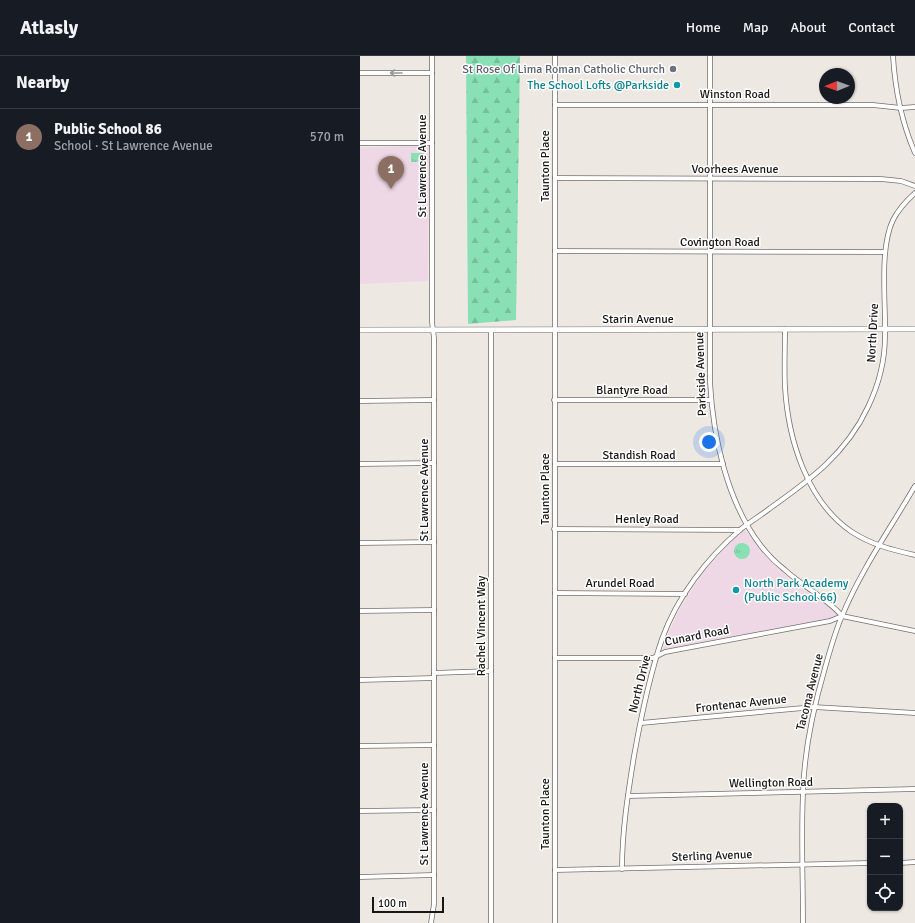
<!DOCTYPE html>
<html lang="en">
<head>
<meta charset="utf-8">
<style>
  body { margin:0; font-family:Signika,sans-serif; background:#242831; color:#f1f3f6 }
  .controls { position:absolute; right:12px; bottom:12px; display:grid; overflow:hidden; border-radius:8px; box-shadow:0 1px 3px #0004 }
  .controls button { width:36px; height:36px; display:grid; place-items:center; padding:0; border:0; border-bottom:1px solid #363941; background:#171b24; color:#f1f3f6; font:20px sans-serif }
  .compass { position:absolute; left:459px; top:12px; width:36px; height:36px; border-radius:50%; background:#171b24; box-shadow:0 1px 3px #0004; rotate:269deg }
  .scale { position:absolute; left:12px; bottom:10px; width:72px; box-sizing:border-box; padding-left:4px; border:2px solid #191715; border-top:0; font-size:11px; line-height:14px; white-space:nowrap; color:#191715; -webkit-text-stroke:3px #fff; paint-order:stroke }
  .you { position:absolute; left:349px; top:386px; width:14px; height:14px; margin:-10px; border:3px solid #fff; border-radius:50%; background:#1a73e8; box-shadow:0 0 0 6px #1a73e833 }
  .badge { display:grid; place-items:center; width:26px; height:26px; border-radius:50%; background:#3d8278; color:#fff; font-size:13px; font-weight:700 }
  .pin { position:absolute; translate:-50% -33px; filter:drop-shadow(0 1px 2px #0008) }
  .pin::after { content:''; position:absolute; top:21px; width:14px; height:12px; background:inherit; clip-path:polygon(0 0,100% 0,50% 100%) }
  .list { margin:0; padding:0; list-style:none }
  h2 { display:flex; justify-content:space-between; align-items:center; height:52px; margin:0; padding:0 16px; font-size:17px }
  h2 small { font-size:13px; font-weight:400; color:#9ea1a6 }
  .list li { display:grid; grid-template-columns:26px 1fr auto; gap:12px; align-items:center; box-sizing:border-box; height:56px; padding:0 16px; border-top:1px solid #363941 }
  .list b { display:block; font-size:15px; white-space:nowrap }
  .list p { margin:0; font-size:13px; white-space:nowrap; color:#9ea1a6 }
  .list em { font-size:13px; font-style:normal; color:#9ea1a6 }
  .icon { flex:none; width:22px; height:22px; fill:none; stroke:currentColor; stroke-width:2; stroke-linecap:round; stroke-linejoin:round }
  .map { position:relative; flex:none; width:555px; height:867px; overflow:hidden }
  header { display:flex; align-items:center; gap:24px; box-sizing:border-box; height:56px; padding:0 20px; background:#171b24; border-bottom:1px solid #363941 }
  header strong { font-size:19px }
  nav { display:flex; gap:22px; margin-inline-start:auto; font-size:14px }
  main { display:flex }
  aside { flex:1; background:#171b24 }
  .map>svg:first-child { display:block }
  .education { fill:#eed8e6 }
  .grass { fill:url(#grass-tufts) }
  .forest { fill:url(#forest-firs) }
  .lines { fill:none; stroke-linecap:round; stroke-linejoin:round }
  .minor-casing { stroke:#76706c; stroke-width:5.5 }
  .tertiary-casing { stroke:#76706c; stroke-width:6 }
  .minor { stroke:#fff; stroke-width:4 }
  .tertiary { stroke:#fff; stroke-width:5 }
  .oneway { stroke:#989796 }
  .worship-dot { fill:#6b7280; stroke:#fff; stroke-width:1.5 }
  .culture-dot { fill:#0f9aa8; stroke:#fff; stroke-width:1.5 }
  .labels { text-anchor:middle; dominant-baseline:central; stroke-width:3; stroke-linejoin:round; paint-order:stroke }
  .worship-label { font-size:12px; fill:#5b616d; stroke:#fff; text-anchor:end }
  .culture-label { font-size:12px; fill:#0d838f; stroke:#fff; text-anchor:end }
  .street-label { font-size:12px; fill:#191715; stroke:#fff }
</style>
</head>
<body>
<header>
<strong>Atlasly</strong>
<nav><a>Home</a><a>Map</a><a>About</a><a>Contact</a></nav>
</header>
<main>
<aside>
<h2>Nearby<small></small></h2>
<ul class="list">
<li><span class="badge" style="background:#8d6e63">1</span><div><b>Public School 86</b><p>School · St Lawrence Avenue</p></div><em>570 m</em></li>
</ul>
</aside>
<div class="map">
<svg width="555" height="867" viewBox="0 0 555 867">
  <defs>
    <pattern id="grass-tufts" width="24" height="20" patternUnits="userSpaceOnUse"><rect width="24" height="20" fill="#89e0b4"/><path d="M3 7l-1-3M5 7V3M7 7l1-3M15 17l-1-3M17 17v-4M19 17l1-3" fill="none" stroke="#76bf9a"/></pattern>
    <pattern id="forest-firs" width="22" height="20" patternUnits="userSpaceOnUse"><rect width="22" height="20" fill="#89e0b4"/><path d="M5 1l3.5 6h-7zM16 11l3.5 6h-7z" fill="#76bf9a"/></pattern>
  </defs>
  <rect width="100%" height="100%" fill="#eee8e3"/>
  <g class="education">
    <polygon points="69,89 68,225 0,228 0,92"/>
    <polygon points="385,474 407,501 429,523 476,556 477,560 470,563 304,593 304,591 309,576 318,556 343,516 373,484"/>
  </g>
  <g class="grass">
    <polygon points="51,97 64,97 64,102 58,102 58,106 51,106"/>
    <circle cx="382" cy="495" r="8"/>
  </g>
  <polygon class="forest" points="106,0 160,0 156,264 108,268"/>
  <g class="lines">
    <g class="minor-casing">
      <g id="minor">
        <polyline points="195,0 195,867"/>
        <path d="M350 0V326C353 381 367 446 401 490 408 499 416 507 425 514 442 530 468 543 482 560L555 575"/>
        <path d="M533 0C535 33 542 67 555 97"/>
        <polyline points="0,17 72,17"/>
        <polyline points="195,49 513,49 541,52 555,51"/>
        <polyline points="0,87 72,87"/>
        <polyline points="195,122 521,123 541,125 555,130"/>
        <polyline points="195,195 525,196"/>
        <path d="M425 273C425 293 424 312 425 331 428 383 447 446 492 476 512 489 533 494 555 499"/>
        <polyline points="131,274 131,867"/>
        <polyline points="194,344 351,344"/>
        <polyline points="0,345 74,344"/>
        <polyline points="0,408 74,407"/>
        <polyline points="195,408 363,408"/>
        <polyline points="194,473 380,474"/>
        <polyline points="0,487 74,486"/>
        <polyline points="195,537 325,538"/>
        <polyline points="0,555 74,554"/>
        <polyline points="195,602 293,602 305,596 470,565 482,560"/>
        <polyline points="74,617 131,615"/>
        <polyline points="0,624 74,622"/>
        <polyline points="281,667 454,651 555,657"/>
        <polyline points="0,690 74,689"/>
        <polyline points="268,740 555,733"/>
        <polyline points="0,755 74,754"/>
        <polyline points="540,807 555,806"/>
        <path d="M262 813C262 775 268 737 274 700 281 661 289 621 302 583 317 541 347 502 381 473 390 466 400 460 409 453 450 424 486 398 508 351 519 328 525 305 525 280 526 247 519 193 533 164 538 154 546 145 555 137"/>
        <polyline points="195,814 510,807"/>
        <polyline points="0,821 74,819"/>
        <polyline points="71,867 74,848 74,282 72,266 72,0"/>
        <path d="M443 867C443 824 441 780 443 737 444 694 453 653 465 612 470 594 475 576 482 560 501 514 530 473 555 430"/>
      </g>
    </g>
    <g class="tertiary-casing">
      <polyline id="tertiary" points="0,274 555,273"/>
    </g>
    <use href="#minor" class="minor"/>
    <use href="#tertiary" class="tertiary"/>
  </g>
  <defs><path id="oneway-shaft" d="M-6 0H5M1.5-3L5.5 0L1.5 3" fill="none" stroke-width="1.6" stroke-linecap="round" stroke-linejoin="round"/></defs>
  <use class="oneway" href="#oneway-shaft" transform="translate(36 17) rotate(180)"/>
  <circle class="worship-dot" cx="313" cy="13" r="4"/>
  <g class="culture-dot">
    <circle cx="317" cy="29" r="4"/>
    <circle cx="376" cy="534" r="4"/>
  </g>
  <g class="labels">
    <g class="worship-label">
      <text x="305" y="13">St Rose Of Lima Roman Catholic Church</text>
    </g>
    <g class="culture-label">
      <text x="309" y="29">The School Lofts @Parkside</text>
      <text x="384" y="527" text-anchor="start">North Park Academy<tspan x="384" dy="14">(Public School 66)</tspan></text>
    </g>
    <g class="street-label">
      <text x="375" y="38">Winston Road</text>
      <text transform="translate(62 110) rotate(-90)">St Lawrence Avenue</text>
      <text transform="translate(185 110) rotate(-90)">Taunton Place</text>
      <text x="375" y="113">Voorhees Avenue</text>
      <text x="360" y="186">Covington Road</text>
      <text x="278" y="263">Starin Avenue</text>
      <text transform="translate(513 277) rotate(-87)">North Drive</text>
      <text transform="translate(341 318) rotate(-92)">Parkside Avenue</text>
      <text x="272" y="334">Blantyre Road</text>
      <text x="279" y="399">Standish Road</text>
      <text transform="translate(185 433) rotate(-90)">Taunton Place</text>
      <text transform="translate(64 434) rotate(-90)">St Lawrence Avenue</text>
      <text x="287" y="463">Henley Road</text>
      <text x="260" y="527">Arundel Road</text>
      <text transform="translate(121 570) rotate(-90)">Rachel Vincent Way</text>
      <text transform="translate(337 580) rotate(-11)">Cunard Road</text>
      <text transform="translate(280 628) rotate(-76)">North Drive</text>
      <text transform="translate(450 636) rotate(-76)">Tacoma Avenue</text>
      <text transform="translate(381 648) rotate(-6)">Frontenac Avenue</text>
      <text transform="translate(411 727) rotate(-1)">Wellington Road</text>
      <text transform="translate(64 758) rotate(-90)">St Lawrence Avenue</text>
      <text transform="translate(185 758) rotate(-90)">Taunton Place</text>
      <text transform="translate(352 800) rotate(-2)">Sterling Avenue</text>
    </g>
  </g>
</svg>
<div class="controls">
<button>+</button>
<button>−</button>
<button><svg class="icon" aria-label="locate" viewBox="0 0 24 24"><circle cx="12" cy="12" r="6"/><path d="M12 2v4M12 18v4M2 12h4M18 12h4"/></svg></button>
</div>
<svg class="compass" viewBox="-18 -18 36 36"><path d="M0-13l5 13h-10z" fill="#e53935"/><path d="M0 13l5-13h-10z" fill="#9ea1a6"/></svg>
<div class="scale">100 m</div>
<div class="you"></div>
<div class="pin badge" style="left:31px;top:133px;background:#8d6e63">1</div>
</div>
</main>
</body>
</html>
